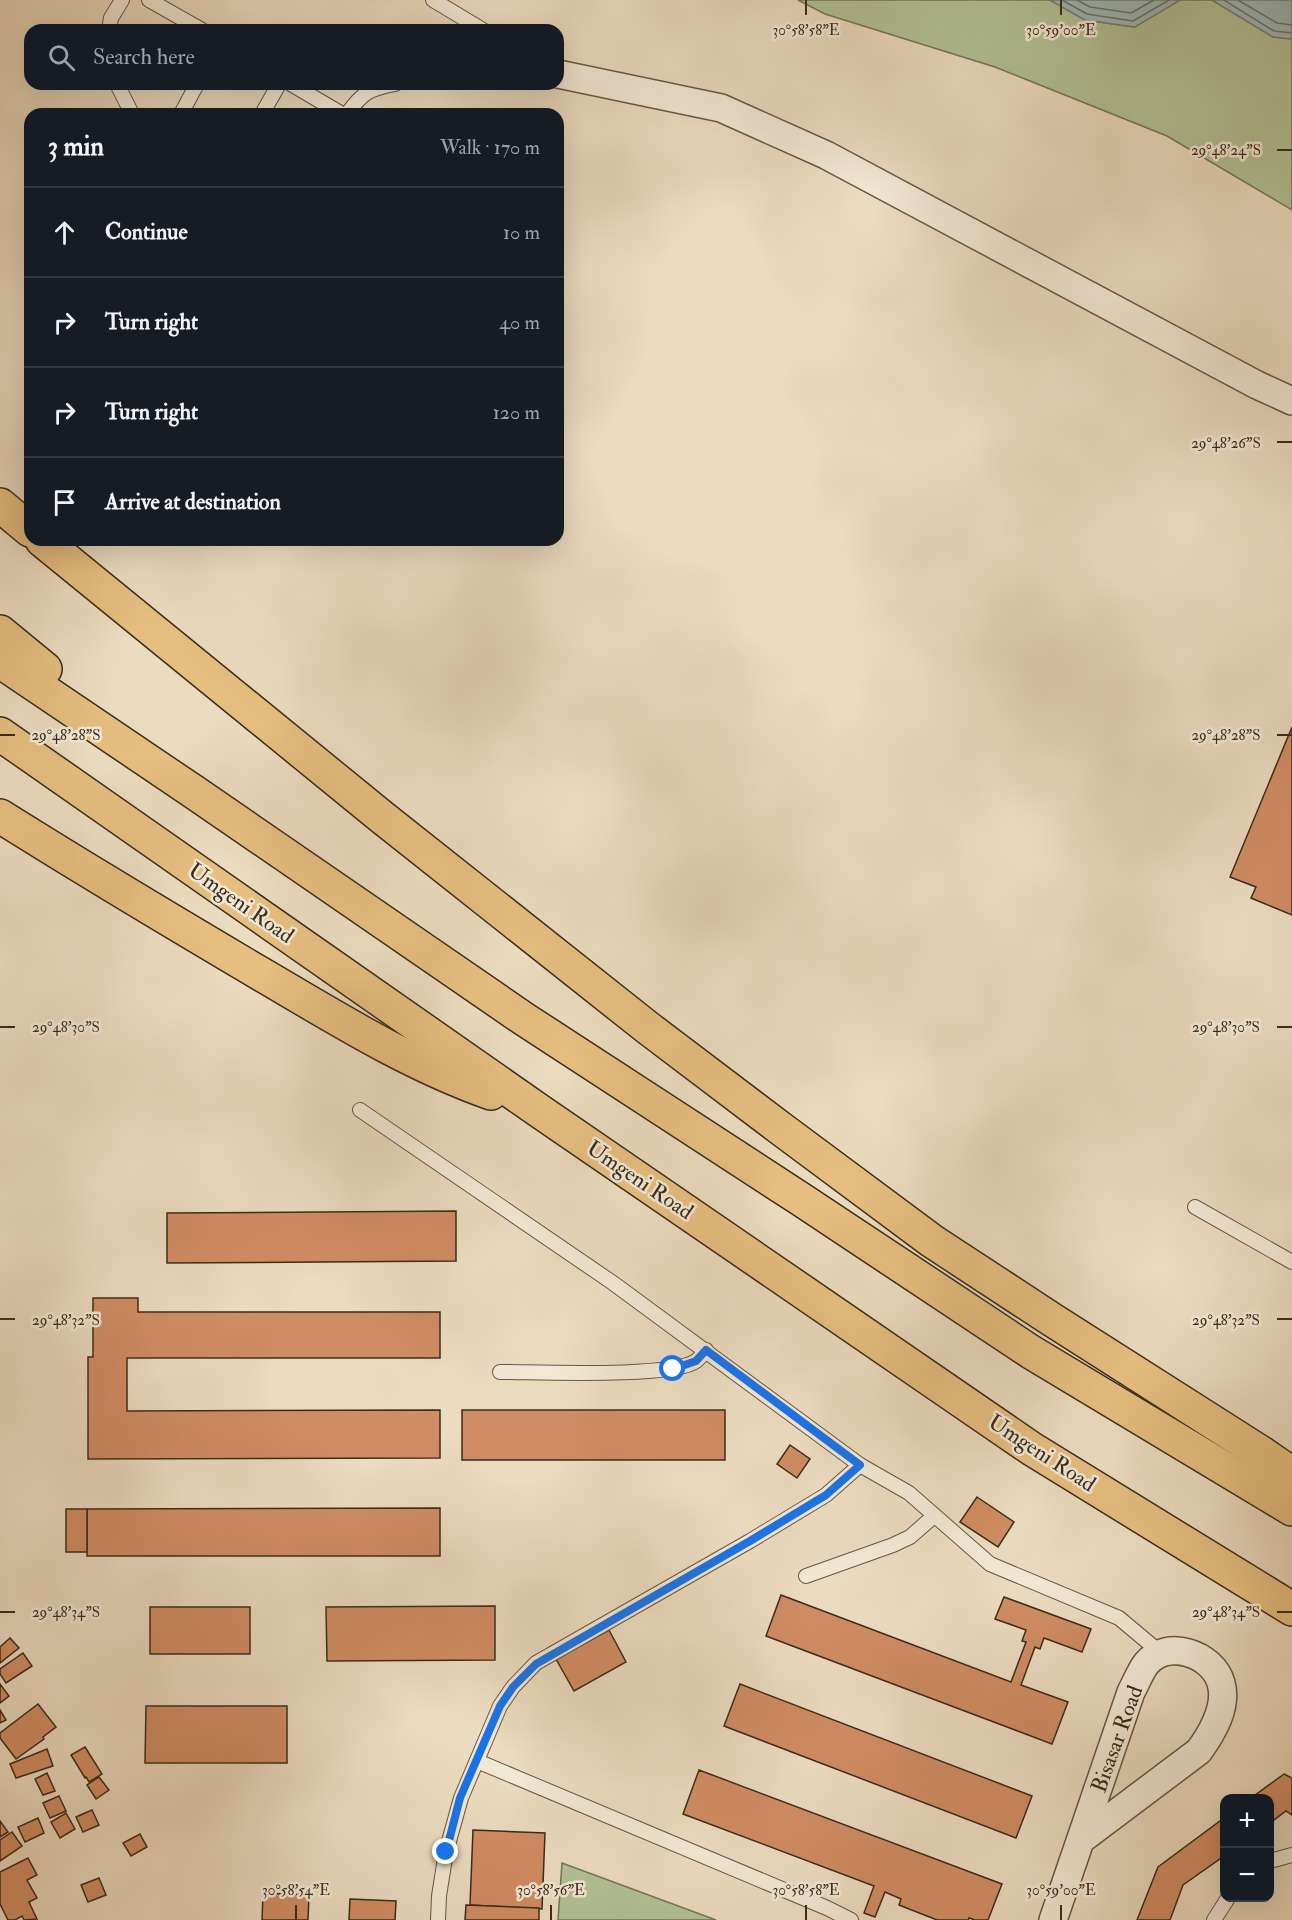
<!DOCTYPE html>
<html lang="en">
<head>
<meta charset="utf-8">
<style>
  body { margin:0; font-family:"IM FELL Double Pica",serif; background:#242831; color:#f1f3f6 }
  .controls { position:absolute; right:18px; bottom:18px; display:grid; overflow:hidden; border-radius:12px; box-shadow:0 6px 24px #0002 }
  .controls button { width:54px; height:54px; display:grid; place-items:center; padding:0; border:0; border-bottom:2px solid #363941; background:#171b24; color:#f1f3f6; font:30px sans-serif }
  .stop { position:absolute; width:18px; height:18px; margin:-14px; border:4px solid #1a73e8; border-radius:50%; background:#fff }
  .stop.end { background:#1a73e8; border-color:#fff; box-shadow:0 2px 6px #0008 }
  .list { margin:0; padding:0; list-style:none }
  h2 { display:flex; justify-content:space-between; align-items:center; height:78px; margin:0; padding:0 24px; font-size:26px }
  h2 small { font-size:20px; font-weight:400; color:#9ea1a6 }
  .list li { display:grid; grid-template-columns:39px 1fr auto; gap:18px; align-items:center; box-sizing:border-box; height:90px; padding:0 24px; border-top:2px solid #363941 }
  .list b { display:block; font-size:22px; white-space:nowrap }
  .list em { font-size:20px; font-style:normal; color:#9ea1a6 }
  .icon { flex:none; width:33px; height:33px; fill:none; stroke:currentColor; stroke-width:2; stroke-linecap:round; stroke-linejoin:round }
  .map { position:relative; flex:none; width:1292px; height:1920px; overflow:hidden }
  .search { position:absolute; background:#171b24; box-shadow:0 6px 24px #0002; left:24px; top:24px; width:540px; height:66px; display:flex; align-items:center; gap:15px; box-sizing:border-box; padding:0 21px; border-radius:18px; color:#9ea1a6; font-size:22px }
  .panel { position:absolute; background:#171b24; box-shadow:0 6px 24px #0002; left:24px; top:108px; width:540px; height:438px; border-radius:18px }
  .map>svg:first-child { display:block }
  .green { fill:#b2c196; stroke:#767658; stroke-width:1.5 }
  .water { fill:#9bb9ba; stroke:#74807a; stroke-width:1.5 }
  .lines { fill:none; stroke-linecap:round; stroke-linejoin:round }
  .shore { stroke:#6a726a; stroke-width:1.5 }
  .building { fill:#d08c63; stroke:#3a2b1b; stroke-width:1.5 }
  .lane-casing { stroke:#665744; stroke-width:16 }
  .street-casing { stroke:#665744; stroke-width:30 }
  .highway-casing { stroke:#3a2b1b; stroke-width:36 }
  .lane { stroke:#f2e8d5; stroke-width:14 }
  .street { stroke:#f2e8d5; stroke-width:27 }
  .highway { stroke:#e6be80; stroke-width:33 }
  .route { stroke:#1a73e8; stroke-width:8 }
  .ticks { fill:none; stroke:#3a2b1b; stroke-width:2 }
  .labels { text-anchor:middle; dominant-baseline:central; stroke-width:5; stroke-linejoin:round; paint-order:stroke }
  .street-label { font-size:22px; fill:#3a2b1b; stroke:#f2e8d5 }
  .ticks-label { font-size:15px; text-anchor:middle; fill:#3a2b1b; stroke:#f2e8d5; stroke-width:5; stroke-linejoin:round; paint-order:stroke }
</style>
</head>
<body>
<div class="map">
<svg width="1292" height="1920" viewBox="0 0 1292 1920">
  <rect width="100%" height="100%" fill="#ebdbbf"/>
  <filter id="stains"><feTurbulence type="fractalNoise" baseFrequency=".00333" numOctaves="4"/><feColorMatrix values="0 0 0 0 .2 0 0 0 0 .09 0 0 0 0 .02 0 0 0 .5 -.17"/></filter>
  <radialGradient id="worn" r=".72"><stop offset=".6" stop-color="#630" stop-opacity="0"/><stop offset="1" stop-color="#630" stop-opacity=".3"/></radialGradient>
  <g class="green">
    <polygon points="798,0 1050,0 1085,20 1134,27 1180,0 1212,0 1273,37 1292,39 1292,210 1167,136 995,67 825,14"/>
    <polygon points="562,1863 716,1920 558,1920"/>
  </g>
  <g class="water">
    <polygon points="1050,0 1180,0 1135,27 1085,20"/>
    <polygon points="1212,0 1292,0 1292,39 1273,37"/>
  </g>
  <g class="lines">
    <g class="shore">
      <polyline points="1062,0 1087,14 1133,21 1169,0"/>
      <polyline points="1077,0 1090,7 1131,13 1154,0"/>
      <polyline points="1224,0 1274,31 1292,33"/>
      <polyline points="1238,0 1277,23 1292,25"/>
    </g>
  </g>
  <g class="building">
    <polygon points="1292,727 1292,915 1251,898 1256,887 1230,877"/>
    <polygon points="456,1211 456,1261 167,1263 167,1213"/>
    <polygon points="93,1298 138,1298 138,1312 440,1312 440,1358 127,1358 127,1411 440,1410 440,1458 88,1459 88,1357 93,1357"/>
    <rect x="462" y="1410" width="263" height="50"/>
    <polygon points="790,1445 810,1459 797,1478 777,1464"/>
    <polygon points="977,1497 1014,1522 998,1547 960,1522"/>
    <polygon points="440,1508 440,1556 87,1556 87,1509"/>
    <rect x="66" y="1509" width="21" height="43"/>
    <polygon points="781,1595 1011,1682 1026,1642 1022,1641 1026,1630 995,1619 1004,1597 1091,1629 1082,1652 1044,1638 1040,1649 1035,1647 1021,1685 1068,1702 1052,1744 766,1636"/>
    <polygon points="495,1606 495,1660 327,1661 326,1607"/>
    <rect x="150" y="1607" width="100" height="47"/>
    <polygon points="609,1630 626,1662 574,1691 556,1659"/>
    <polygon points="10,1638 19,1648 0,1663 0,1647"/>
    <polygon points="23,1653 32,1666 6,1683 0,1674 0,1669"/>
    <polygon points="0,1684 9,1696 0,1703"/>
    <polygon points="740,1684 1032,1796 1016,1838 724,1726"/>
    <polygon points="38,1704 56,1727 43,1737 44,1739 16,1759 0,1738 0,1733"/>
    <polygon points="146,1706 287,1706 287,1763 145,1763"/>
    <polygon points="0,1710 6,1720 0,1723"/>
    <polygon points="85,1747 102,1774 89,1782 86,1777 85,1778 71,1755"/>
    <polygon points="47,1749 53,1766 16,1778 10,1764"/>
    <polygon points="699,1770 1002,1884 988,1920 975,1920 969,1918 968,1920 937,1920 899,1905 901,1899 885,1892 875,1917 864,1913 874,1886 683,1814"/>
    <polygon points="47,1773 55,1791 43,1795 35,1779"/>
    <polygon points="1284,1774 1292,1778 1292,1815 1286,1811 1270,1823 1270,1798 1251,1798"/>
    <polygon points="99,1777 109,1790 96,1799 87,1785"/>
    <polygon points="59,1796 66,1811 50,1818 43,1803"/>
    <polygon points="92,1810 99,1825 83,1832 76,1817"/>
    <polygon points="66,1813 75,1829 60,1838 51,1822"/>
    <polygon points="38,1818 44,1833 25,1842 18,1827"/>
    <polygon points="1224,1818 1224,1856 1183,1885 1170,1920 1137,1920 1158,1867"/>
    <polygon points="0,1821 8,1832 0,1837"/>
    <polygon points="473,1830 545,1833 542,1909 470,1905"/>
    <polygon points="12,1832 22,1846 0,1861 0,1840"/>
    <polygon points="140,1834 147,1847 131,1856 123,1843"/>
    <polygon points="28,1858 37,1875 27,1880 37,1898 29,1902 37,1919 24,1920 22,1916 15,1920 8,1920 0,1904 0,1872"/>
    <polygon points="99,1878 106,1895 88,1902 81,1885"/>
    <polygon points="263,1893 309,1895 308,1920 262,1920"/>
    <polygon points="350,1899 396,1901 395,1920 349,1920"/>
    <polygon points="466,1905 539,1908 539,1920 465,1920"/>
  </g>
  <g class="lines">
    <g class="lane-casing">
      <g id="lane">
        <polyline points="149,0 202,30"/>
        <polyline points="433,0 483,30"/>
        <polyline points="109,30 111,18 122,0"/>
        <polyline points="117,84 132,114"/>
        <polyline points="291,84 342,114"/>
        <polyline points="181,114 197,84"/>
        <polyline points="262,114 279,84"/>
        <path d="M347 114C363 92 369 89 395 84"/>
        <polyline points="360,1110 613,1283 860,1465 909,1493 990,1564 1119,1618 1162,1654"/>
        <polyline points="1195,1207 1292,1262"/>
        <path d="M500 1372C536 1372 673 1378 696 1361 700 1358 703 1354 706 1350"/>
        <polyline points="806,1576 893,1545 910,1537 934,1516"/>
        <polyline points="477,1761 827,1908 851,1920"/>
        <polyline points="1270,1861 1292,1855"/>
        <polyline points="438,1920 439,1896 446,1852 461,1798 500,1706 513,1687 536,1663 750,1541 826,1495 860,1465"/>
        <polyline points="1214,1920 1228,1898"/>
      </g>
    </g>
    <g class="street-casing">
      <g id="street">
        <polyline points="558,74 721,108 826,155 1257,385 1292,401"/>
        <path d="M1053 1920 1131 1692C1136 1683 1140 1672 1146 1664 1167 1638 1213 1654 1221 1683 1228 1707 1212 1733 1199 1751L1082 1839"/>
      </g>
    </g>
    <g class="highway-casing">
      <g id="highway">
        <polyline points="0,505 30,530"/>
        <polyline points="42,540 383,818 648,1028 780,1128 932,1241 1051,1319 1263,1454 1292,1474"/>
        <polyline points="0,632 45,669"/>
        <polyline points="0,661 194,792 524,1019 802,1200 1031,1352 1292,1509"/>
        <polyline points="0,734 538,1110 1032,1449 1292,1609"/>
        <path d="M0 816C86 870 173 922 261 974 336 1018 409 1064 491 1093"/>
      </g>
    </g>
    <use href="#lane" class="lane"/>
    <use href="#street" class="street"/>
    <use href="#highway" class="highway"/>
  </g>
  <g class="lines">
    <polyline class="route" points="446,1852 460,1798 500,1706 513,1687 536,1664 750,1541 826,1495 860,1465 706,1350 696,1361 673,1369"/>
  </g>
  <path class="ticks" d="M806 0V15M1061 0V15M1277 150H1292M1277 442H1292M0 735H15M1277 735H1292M0 1027H15M1277 1027H1292M0 1319H15M1277 1319H1292M0 1612H15M1277 1612H1292M296 1905V1920M551 1905V1920M806 1905V1920M1061 1905V1920"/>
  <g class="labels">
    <g class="street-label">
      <text transform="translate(241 903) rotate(35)">Umgeni Road</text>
      <text transform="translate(640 1180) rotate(34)">Umgeni Road</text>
      <text transform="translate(1042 1453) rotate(33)">Umgeni Road</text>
      <text transform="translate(1117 1739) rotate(-70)">Bisasar Road</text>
    </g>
  </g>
  <g class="ticks-label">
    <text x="806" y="35">30°58'58"E</text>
    <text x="1061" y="35">30°59'00"E</text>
    <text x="1226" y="155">29°48'24"S</text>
    <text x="1226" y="448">29°48'26"S</text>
    <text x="66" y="740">29°48'28"S</text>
    <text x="1226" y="740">29°48'28"S</text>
    <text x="66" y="1032">29°48'30"S</text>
    <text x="1226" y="1032">29°48'30"S</text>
    <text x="66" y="1325">29°48'32"S</text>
    <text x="1226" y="1325">29°48'32"S</text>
    <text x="66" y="1617">29°48'34"S</text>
    <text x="1226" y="1617">29°48'34"S</text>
    <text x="296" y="1895">30°58'54"E</text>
    <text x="551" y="1895">30°58'56"E</text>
    <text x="806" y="1895">30°58'58"E</text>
    <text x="1061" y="1895">30°59'00"E</text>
  </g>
  <rect width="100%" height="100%" filter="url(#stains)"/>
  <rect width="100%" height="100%" fill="url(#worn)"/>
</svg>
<div class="controls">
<button>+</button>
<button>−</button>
</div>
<div class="stop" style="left:673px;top:1369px"></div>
<div class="stop end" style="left:446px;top:1852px"></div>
<div class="search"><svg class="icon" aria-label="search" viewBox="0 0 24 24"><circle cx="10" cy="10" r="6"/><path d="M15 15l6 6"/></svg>Search here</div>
<section class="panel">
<h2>3 min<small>Walk · 170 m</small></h2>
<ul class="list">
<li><svg class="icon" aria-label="ahead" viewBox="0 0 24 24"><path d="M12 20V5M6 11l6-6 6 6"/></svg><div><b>Continue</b></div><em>10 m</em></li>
<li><svg class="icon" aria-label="right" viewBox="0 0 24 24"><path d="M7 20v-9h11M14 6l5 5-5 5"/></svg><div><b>Turn right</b></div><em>40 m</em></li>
<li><svg class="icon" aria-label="right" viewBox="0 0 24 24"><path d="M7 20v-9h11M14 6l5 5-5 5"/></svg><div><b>Turn right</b></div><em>120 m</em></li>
<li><svg class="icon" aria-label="arrive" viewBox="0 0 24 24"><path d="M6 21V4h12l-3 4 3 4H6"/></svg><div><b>Arrive at destination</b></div></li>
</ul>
</section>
</div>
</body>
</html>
